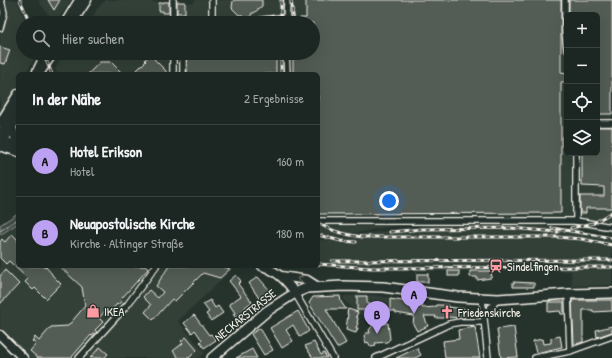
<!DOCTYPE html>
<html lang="de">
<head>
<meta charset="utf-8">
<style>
  body { margin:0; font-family:"Patrick Hand",sans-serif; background:#252e2a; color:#f1f3f6 }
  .controls { position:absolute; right:12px; top:12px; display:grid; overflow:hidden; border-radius:6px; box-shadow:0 4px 16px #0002 }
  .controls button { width:36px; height:36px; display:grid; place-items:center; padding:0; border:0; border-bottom:1px solid #3a4340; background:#1c2622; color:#f1f3f6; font:20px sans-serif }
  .you { position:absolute; left:389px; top:201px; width:14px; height:14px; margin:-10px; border:3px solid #fff; border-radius:50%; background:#1a73e8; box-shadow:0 0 0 6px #1a73e833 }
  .badge { display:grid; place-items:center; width:26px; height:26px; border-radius:50%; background:#bca0f2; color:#111; font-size:13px; font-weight:700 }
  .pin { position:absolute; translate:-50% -33px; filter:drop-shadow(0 1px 2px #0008) }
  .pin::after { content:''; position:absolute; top:21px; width:14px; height:12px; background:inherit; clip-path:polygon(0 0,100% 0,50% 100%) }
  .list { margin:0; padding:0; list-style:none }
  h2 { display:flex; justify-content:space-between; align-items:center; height:52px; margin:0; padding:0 16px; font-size:17px }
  h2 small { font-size:13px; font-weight:400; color:#a0a5a5 }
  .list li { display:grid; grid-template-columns:26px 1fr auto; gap:12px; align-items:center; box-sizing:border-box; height:72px; padding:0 16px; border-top:1px solid #3a4340 }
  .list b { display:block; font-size:15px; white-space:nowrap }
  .list p { margin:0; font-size:13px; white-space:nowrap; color:#a0a5a5 }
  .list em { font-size:13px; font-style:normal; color:#a0a5a5 }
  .icon { flex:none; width:22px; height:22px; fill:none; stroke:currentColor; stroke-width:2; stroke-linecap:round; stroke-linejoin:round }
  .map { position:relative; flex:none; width:612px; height:358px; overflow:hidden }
  .search { position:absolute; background:#1c2622; box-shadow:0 4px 16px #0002; left:16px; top:16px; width:304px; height:44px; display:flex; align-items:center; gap:10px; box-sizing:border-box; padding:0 14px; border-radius:22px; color:#a0a5a5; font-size:15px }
  .panel { position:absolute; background:#1c2622; box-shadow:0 4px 16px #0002; left:16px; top:72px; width:304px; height:196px; border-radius:6px }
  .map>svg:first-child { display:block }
  .built { fill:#333f39; fill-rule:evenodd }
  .green { fill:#414b45; stroke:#9a9e96 }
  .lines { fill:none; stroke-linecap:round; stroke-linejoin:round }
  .stream { stroke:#9fa39b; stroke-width:1.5 }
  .building { fill:#525c55; stroke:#f4f1e8 }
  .minor-casing { stroke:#f4f1e8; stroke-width:8 }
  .secondary-casing { stroke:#f4f1e8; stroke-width:11 }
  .primary-casing { stroke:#f4f1e8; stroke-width:12 }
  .minor { stroke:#26332d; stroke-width:5.5 }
  .secondary { stroke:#26332d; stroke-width:8 }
  .primary { stroke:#26332d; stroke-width:9 }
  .rail-casing { stroke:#f4f1e8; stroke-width:3 }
  .rail { stroke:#26332d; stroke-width:1.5; stroke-dasharray:4.5; stroke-linecap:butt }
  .oneway { stroke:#6e766e }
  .labels { text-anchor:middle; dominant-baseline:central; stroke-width:3; stroke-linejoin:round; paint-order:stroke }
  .poi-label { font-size:12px; fill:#f4f1e8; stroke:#26332d; text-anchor:start }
  .street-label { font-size:12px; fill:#f4f1e8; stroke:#26332d }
</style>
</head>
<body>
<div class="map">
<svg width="612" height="358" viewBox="0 0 612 358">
  <rect width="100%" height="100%" fill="#26332d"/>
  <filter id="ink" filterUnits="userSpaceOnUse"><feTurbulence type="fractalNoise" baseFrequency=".025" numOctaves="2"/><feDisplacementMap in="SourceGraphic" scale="8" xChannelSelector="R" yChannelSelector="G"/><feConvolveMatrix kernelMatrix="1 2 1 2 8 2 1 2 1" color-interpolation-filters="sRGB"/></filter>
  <g filter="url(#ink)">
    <g class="built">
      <polygon points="0,0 17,0 26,23 23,23 23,53 38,53 25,74 18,74 18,86 0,115"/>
      <polygon points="38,0 71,0 56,23 53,21"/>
      <path d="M106 0H148L152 2 194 3 195 0H612V233L577 227 580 231 612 237V285L572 286 571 271H430L337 268 308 266H318V240H326L360 234 380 232 439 224H532L559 228 576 227 528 221H420L340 236H318V74H55L57 73 55 69 64 53H313V23H82L85 19H91L97 9ZM567 15H597V153H567Z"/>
      <polygon points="18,223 18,266 236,266 178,321 205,353 199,358 31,358 0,327 0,235"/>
      <polygon points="366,295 380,296 389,298 388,319 367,320 344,301 343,296"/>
    </g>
    <polygon class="green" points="18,213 18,223 0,235 0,225"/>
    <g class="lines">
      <polyline class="stream" points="0,231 18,219"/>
    </g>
    <g class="building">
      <polygon points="48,0 60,0 54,10"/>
      <polygon points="234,0 262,0 262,6 254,13 252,13 249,20 242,17 242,15 239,15 232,8 233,1"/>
      <polygon points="306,0 561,0 561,72 567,73 567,82 561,82 561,213 318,214 318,74 293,74 293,53 313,53 313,23 300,23 300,18 306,18"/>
      <polygon points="569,0 612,0 612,114 597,114 597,15 569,15"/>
      <polygon points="163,2 169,2 169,13 163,13 163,11 159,11 159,3 163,3"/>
      <rect x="177" y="2" width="8" height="11"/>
      <polygon points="0,47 10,50 5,64 0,63"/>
      <polygon points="151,53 155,58 154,59 166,71 166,74 136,74 136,71 146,61 145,60"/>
      <rect x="187" y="53" width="89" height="21"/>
      <polygon points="100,62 111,62 123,74 88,74"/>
      <polygon points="597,127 612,127 612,208 586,208 586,213 580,213 580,196 604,196 604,187 582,186 582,153 597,153"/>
      <polygon points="12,234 18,240 18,266 45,266 52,274 52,275 61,284 46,299 35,288 33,290 25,282 28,279 9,261 6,264 0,258 0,242 2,239 5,242"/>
      <polygon points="59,266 145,266 148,269 121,299 122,300 118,305 117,304 109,313 106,310 99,318 103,322 95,330 97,332 92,336 91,335 71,358 38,358 30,351 36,344 32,341 35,337 39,341 51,327 68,326 85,306 82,287"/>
      <polygon points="169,266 221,266 230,269 220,278 203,273 175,301 172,299 153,320 145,312 151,305 143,297 149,290 158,298 163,292 156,286"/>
      <polygon points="5,270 19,284 0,304 0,276"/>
      <rect x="448" y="271" width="11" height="5"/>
      <polygon points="470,271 492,271 491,278 477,280 477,277 470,277"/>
      <rect x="417" y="274" width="11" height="8"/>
      <polygon points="236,275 241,281 238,284 252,302 245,307 248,312 237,320 233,314 235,313 229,304 241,296 229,281"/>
      <polygon points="258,277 273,294 262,303 249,283"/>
      <polygon points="513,282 534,283 534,287 513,287"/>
      <polygon points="340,296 341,302 346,309 326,309 346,343 337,348 309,303 313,297"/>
      <polygon points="357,296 367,296 367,304 370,304 370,310 357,310"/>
      <polygon points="390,299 423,304 422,308 436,307 436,305 448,305 448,307 465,309 464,318 447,317 447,318 435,318 436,316 424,316 428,326 417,331 413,324 414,316 396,313 395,311 390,311"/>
      <polygon points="210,300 215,308 218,306 223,313 211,321 206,314 209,312 203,304"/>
      <polygon points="572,300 612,300 612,311 593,312 593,310 583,310 583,342 576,344 574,344"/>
      <polygon points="548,302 564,302 564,314 561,314 560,311 548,312"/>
      <polygon points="348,309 358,312 356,317 358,318 357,323 358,323 356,328 358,328 356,333 346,330 348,314 347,314"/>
      <polygon points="298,311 309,331 300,337 293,325 286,330 293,341 282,348 270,328"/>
      <polygon points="194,315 209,335 211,334 216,340 204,348 200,342 202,340 195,330 192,333 184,323"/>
      <polygon points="374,317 380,317 381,324 388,323 390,339 387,342 375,343 376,346 371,347 368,342 366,343 364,336 366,333 370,333 369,330 374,324"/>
      <polygon points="612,326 612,332 597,337 596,330"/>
      <polygon points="475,327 480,358 445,358 443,341 459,339 458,330"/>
      <polygon points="514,327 518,357 501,358 497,329"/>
      <polygon points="260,328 273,350 264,355 251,334"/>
      <polygon points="560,336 562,347 536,353 533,341 542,339 543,344 551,343 551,338"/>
      <polygon points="186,337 197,350 189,358 179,358 173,351 183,343 181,341"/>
      <polygon points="314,342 321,355 324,353 327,358 313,358 305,346"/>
      <polygon points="100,347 108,354 104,358 90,358"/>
      <polygon points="417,348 421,355 415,358 396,358"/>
      <polygon points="252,349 257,358 236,358"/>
    </g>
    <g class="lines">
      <g class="minor-casing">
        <g id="minor">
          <polyline points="565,0 565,31 567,49"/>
          <polyline points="212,22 212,0"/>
          <polyline points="173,23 173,0"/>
          <polyline points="187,23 197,22 238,23"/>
          <polyline points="254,23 262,20 287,17"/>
          <polyline points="286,23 287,0"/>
          <polyline points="0,28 4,13 1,0"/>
          <polyline points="173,53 173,74"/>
          <polyline points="286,53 287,74"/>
          <polyline points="183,74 183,53"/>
          <polyline points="597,123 612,123"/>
          <polyline points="576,153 576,221"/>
          <polyline points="318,221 576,221 612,227"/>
          <polyline points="295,293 333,358"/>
          <polyline points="568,294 570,351"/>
          <polyline points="482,299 488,358"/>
          <polyline points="483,316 498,299"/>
          <polyline points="79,358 128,304 156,266"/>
          <polyline points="376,358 449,324 460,322 484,322"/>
          <polyline points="535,358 570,351 612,336"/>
        </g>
      </g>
      <g class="secondary-casing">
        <g id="secondary">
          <polyline points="65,23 79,0"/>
          <polyline points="72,23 87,0"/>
          <polyline points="37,71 46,53"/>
          <polyline points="39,74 53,53"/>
          <polyline points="0,123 18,94"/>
          <polyline points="12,127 15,137 18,141"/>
          <polyline points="1,133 18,106"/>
          <polyline points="0,139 18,146"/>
          <polyline points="0,146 18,152"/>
          <polyline points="0,147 18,117"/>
          <path d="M262 266C277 271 286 280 295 293"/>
          <polyline points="281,276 307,280 318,287"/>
          <polyline points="0,335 23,358"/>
        </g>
      </g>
      <g class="primary-casing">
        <polyline id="primary" points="212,358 267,311 295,293 307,288 343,286 383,287 458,297 498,299 568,294 612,293"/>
      </g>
      <use href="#minor" class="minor"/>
      <use href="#secondary" class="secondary"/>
      <use href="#primary" class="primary"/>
      <g class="rail-casing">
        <g id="rail">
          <polyline points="20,0 30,23"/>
          <polyline points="291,0 294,23"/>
          <polyline points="281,23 281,0"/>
          <polyline points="43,53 52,74"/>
          <polyline points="281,74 281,53"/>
          <path d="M318 223C332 232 346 235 362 237H556L582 239 612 245"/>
          <polyline points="552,228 589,234 612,238"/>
          <polyline points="571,228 594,223 612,212"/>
          <polyline points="390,232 422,229 511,228 558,232"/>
          <polyline points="318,235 341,241 356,242"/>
          <polyline points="332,261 612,260"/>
          <polyline points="318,264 371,268 612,267"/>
        </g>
      </g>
      <use href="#rail" class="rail"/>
    </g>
    <defs><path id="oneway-chevron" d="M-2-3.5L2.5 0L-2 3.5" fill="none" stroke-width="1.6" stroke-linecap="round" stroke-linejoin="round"/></defs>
    <use class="oneway" href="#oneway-chevron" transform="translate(300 279) rotate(-171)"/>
  </g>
  <defs>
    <g id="station-bare" transform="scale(1.08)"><path d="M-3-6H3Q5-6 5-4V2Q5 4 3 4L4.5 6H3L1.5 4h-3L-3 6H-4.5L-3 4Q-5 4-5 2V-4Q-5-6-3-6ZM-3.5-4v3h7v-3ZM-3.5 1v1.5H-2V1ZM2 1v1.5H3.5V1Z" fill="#ff9aa2" stroke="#26332d" stroke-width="2.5" paint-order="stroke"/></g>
    <g id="shop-bare" transform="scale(1.08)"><path d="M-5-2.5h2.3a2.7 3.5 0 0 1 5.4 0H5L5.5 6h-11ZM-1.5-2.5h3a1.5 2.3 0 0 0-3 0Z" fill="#ff9aa2" stroke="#26332d" stroke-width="2.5" paint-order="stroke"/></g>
    <g id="church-bare" transform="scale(1.08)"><path d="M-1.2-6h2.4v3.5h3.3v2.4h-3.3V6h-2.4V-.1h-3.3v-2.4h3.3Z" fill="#ff9aa2" stroke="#26332d" stroke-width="2.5" paint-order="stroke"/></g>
  </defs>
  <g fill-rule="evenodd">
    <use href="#station-bare" x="496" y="266"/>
    <use href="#shop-bare" x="93" y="311"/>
    <use href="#church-bare" x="447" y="312"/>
  </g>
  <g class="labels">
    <g class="poi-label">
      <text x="507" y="266">Sindelfingen</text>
      <text x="104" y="311">IKEA</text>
      <text x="458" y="312">Friedenskirche</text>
    </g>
    <g class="street-label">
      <text transform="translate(245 315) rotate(-39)">NECKARSTRASSE</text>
    </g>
  </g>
</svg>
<div class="controls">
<button>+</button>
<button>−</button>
<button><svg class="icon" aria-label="locate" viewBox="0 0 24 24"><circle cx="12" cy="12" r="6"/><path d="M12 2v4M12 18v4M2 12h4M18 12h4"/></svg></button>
<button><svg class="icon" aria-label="layers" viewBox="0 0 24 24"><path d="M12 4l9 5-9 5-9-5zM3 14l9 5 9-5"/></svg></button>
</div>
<div class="you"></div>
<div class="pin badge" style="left:414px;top:314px">A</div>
<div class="pin badge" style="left:377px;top:334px">B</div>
<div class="search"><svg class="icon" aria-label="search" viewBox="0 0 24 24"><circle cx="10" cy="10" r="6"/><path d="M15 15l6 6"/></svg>Hier suchen</div>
<section class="panel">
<h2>In der Nähe<small>2 Ergebnisse</small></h2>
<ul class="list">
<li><span class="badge">A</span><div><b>Hotel Erikson</b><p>Hotel</p></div><em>160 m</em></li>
<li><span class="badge">B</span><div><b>Neuapostolische Kirche</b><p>Kirche · Altinger Straße</p></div><em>180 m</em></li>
</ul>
</section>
</div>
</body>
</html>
